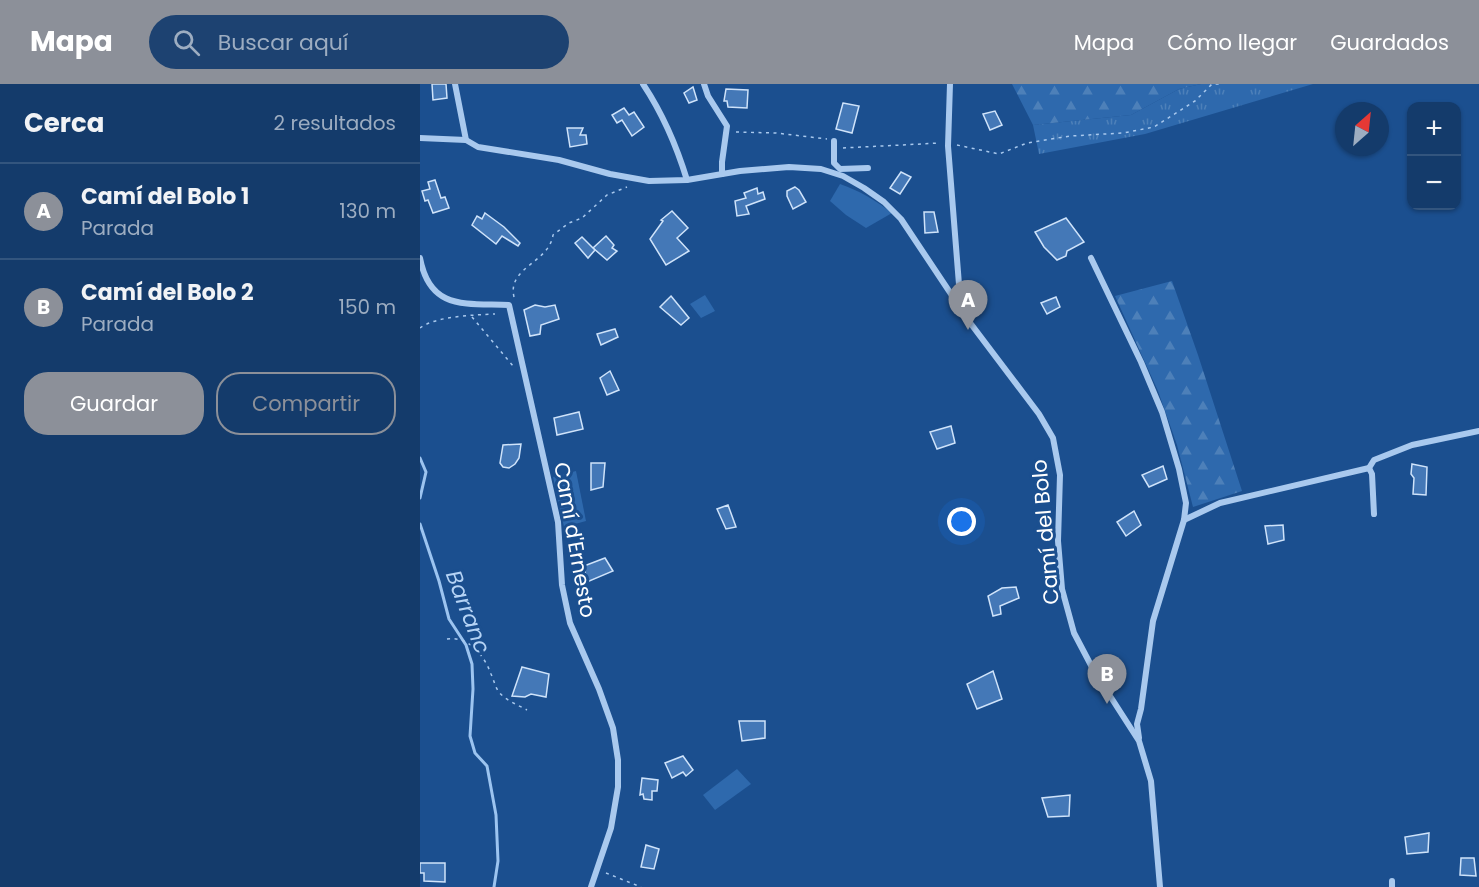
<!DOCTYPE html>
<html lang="es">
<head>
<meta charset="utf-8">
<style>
  body { margin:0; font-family:Poppins,sans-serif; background:#1d4271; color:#f1f3f6 }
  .controls { position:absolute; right:18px; top:18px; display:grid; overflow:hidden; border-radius:12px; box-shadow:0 2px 4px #0004 }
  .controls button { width:54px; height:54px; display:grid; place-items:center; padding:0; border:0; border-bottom:2px solid #33557e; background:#143b6b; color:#f1f3f6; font:30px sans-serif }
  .compass { position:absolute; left:915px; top:18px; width:54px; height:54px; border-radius:50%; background:#143b6b; box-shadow:0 2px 4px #0004; rotate:27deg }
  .you { position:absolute; left:542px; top:438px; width:21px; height:21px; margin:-15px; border:4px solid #fff; border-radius:50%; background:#1a73e8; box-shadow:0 0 0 9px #1a73e833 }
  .badge { display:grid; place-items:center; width:39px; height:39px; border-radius:50%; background:#8c9099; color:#fff; font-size:20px; font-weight:700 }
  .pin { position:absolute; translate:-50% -50px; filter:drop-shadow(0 2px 3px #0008) }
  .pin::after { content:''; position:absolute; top:32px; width:21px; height:18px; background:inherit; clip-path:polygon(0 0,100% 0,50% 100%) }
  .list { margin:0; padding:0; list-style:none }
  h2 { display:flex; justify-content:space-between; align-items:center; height:78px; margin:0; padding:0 24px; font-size:26px }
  h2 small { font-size:20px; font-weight:400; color:#9dadc1 }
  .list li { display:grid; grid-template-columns:39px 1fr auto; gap:18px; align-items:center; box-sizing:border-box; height:96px; padding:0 24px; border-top:2px solid #33557e }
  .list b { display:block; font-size:22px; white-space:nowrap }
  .list p { margin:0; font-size:20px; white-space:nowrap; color:#9dadc1 }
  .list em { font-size:20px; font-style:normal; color:#9dadc1 }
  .actions { display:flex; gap:12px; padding:18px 24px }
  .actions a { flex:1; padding:14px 0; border:2px solid #8c9099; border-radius:24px; text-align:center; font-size:21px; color:#8c9099 }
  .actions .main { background:#8c9099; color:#fff }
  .icon { flex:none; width:33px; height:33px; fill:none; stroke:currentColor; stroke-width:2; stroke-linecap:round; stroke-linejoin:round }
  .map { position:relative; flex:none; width:1059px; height:803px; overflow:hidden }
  header { display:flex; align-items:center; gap:36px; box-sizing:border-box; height:84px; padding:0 30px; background:#8c9099; color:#fff }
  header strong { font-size:28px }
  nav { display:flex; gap:33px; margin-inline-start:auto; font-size:21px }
  .search { width:420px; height:54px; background:#1d4271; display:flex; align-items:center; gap:15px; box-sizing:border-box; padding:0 21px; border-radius:33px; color:#9dadc1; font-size:22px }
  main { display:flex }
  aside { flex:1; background:#143b6b }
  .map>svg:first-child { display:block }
  .grass { fill:url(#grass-tufts) }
  .forest { fill:url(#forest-firs) }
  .green { fill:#2e69ad }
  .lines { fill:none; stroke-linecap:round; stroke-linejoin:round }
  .stream { stroke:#9cc4f0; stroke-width:3 }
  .building { fill:#4478b7; stroke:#cfe3fa; stroke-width:1.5 }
  .path { stroke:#a9c9ee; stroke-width:1.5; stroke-dasharray:3 4.5; stroke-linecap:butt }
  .street { stroke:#a9c9ee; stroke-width:6 }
  .labels { text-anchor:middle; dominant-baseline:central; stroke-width:6; stroke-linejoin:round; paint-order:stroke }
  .street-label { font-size:21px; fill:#fff; stroke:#1b4f8f }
  .water-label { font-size:22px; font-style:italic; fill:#b5d3f5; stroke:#1b4f8f }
</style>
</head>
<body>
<header>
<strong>Mapa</strong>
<div class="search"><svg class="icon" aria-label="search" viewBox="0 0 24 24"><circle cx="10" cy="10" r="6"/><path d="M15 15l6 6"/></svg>Buscar aquí</div>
<nav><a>Mapa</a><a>Cómo llegar</a><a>Guardados</a></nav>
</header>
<main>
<aside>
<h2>Cerca<small>2 resultados</small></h2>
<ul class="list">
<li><span class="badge">A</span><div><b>Camí del Bolo 1</b><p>Parada</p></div><em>130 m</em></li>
<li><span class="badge">B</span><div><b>Camí del Bolo 2</b><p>Parada</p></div><em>150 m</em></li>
</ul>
<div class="actions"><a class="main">Guardar</a><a>Compartir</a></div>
</aside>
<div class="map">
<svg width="1059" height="803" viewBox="0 0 1059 803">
  <defs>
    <pattern id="grass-tufts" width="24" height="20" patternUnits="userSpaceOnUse" patternTransform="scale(1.5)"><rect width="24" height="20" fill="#2e69ad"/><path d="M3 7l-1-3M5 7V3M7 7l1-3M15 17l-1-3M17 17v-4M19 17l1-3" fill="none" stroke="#4d80b9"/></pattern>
    <pattern id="forest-firs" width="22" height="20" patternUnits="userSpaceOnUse" patternTransform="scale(1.5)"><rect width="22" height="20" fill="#2e69ad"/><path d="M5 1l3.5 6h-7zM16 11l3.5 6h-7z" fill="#4d80b9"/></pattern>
  </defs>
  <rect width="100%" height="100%" fill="#1b4f8f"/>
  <polygon class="grass" points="781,0 893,0 725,50 619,70 613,41 711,31 759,5"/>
  <g class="forest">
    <polygon points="592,0 781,0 759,5 711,31 613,41"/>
    <polygon points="752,197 778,271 822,407 773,423 757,361 738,307 695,212"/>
  </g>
  <g class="green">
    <path d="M420 100C440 107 455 116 472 129L446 144 426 131 410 117Z"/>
    <polygon points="285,211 295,227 281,234 270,220"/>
    <polygon points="156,387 166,437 144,443 133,393"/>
    <polygon points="317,685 331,700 295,726 283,711"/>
  </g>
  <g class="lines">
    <g class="stream">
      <polyline points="0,374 6,388 0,414"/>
      <polyline points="0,440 19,497 29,535 46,561 52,580 53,605 50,652 55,669 67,682 76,731 78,777 74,803"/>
    </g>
  </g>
  <g class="building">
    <polygon points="12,0 26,0 27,14 13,16"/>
    <polygon points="273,3 277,16 269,19 264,9"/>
    <polygon points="306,5 328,6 327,24 308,23 307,17 304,17"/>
    <polygon points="423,19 439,22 432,49 416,45"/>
    <polygon points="204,24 209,31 214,28 224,43 212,52 202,36 197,39 192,31"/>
    <polygon points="575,27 582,41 570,46 563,30"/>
    <polygon points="147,44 163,44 160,51 166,51 167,60 150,63"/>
    <polygon points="481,88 491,93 480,110 470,104"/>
    <polygon points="15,96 21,114 25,113 29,124 13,129 8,116 5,117 2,107 10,105 8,98"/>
    <polygon points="375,103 379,106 386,118 373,125 367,112 367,107"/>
    <polygon points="337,104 338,110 343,108 345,115 326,122 329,130 317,132 315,117 326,114 324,109"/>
    <polygon points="252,127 268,144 257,154 269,167 246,181 230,155 243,137 241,136"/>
    <polygon points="504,128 514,128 518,148 505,149"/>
    <polygon points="65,129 84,143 100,159 98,162 82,152 76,160 52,141 57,132 62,135"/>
    <polygon points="646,134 664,158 647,167 646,172 637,176 624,163 615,148"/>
    <polygon points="186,152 194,161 192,164 197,167 187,176 173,164"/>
    <polygon points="162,153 175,166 168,174 155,159"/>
    <polygon points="251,212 269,234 261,241 240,223"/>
    <polygon points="636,213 640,223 627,230 621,219"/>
    <polygon points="115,221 125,223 135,221 139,235 121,241 120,250 110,252 104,226"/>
    <polygon points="195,245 198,253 181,261 177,250"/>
    <polygon points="190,287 199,306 187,311 180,294"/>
    <polygon points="159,328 163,345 137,351 134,334"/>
    <polygon points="531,342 535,359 517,365 510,348"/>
    <polygon points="101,360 99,374 95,380 89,384 83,383 80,379 83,361"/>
    <polygon points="171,379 185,379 183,403 171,406"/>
    <polygon points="992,380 1007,383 1006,411 993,410 994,394 991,390"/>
    <polygon points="743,382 747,395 729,403 722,391"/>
    <polygon points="308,421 316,443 306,445 297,425"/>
    <polygon points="714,427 721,441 706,452 697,438"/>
    <polygon points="863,441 864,456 848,460 845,442"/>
    <polygon points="185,474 193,487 167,498 164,482"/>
    <polygon points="596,503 599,514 580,522 581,530 573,532 568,512 582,504"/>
    <polygon points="102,583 129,590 126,613 111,610 105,613 92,612"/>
    <polygon points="573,587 582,615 557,625 547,600"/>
    <polygon points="319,637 345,637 345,654 322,657"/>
    <polygon points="263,672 273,686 266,692 263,688 252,694 245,679"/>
    <polygon points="222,694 238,696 237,707 232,707 232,716 224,715 223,710 220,711"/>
    <polygon points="650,711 649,732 628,733 622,714"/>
    <polygon points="1009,749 1008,768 987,770 985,753"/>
    <polygon points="226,761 239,765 234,785 221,783"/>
    <polygon points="1041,774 1054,774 1056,792 1040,791"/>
    <polygon points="0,779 25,779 25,798 4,797 4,789 0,789"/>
  </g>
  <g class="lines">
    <g class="path">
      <polyline points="316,48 356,49 407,55"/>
      <polyline points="537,61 579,70 607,59 650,52 703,49 734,43 775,17 792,0 799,0"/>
      <polyline points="423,64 520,59"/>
      <path d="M94 213C87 183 129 179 133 151L149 139 162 134 187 111 207 103"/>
      <polyline points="52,233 93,282"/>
      <path d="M0 244C16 232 54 231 75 230"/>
      <path d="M27 555C49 552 64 571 71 590 74 596 75 603 79 608 85 616 98 621 107 626"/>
      <polyline points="186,789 221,803"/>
    </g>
    <g class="street">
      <polyline points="35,0 46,56"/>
      <path d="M223 0C243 30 256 60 267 96"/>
      <polyline points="284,0 288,12 307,42 302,78 302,90"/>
      <polyline points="530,0 528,62 540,213 545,226"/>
      <polyline points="0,54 46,56 58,63 139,76 190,90 229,97 267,96 320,87 369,83 401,85 423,92 444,104 464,118 481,135 551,240 619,330 633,354 640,391 638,457 642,505 654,549 674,587 719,657 731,697 740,803"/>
      <polyline points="414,57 414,79 420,85 448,84"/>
      <path d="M0 174C10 227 46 219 89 221L138 438 142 501 150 539 179 605 193 644 198 676V703L191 744 171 803"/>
      <polyline points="671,174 721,278 742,328 759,385 766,419 764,436 733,537 721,625 717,640 719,654"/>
      <polyline points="949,384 954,376 992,361 1059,347"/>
      <polyline points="764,436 800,419 949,384 952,390 954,430"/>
      <polyline points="972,797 972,803"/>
    </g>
  </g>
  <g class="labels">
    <g class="street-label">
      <text transform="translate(625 448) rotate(-95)">Camí del Bolo</text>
      <text transform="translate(155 456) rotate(80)">Camí d'Ernesto</text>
    </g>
    <g class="water-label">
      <text transform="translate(48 528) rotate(69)">Barranc</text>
    </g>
  </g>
</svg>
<div class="controls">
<button>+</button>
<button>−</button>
</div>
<svg class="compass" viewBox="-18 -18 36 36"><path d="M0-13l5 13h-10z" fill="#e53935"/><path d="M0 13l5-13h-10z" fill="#9dadc1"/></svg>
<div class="you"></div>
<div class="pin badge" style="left:548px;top:246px">A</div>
<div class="pin badge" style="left:687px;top:620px">B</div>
</div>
</main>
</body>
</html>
